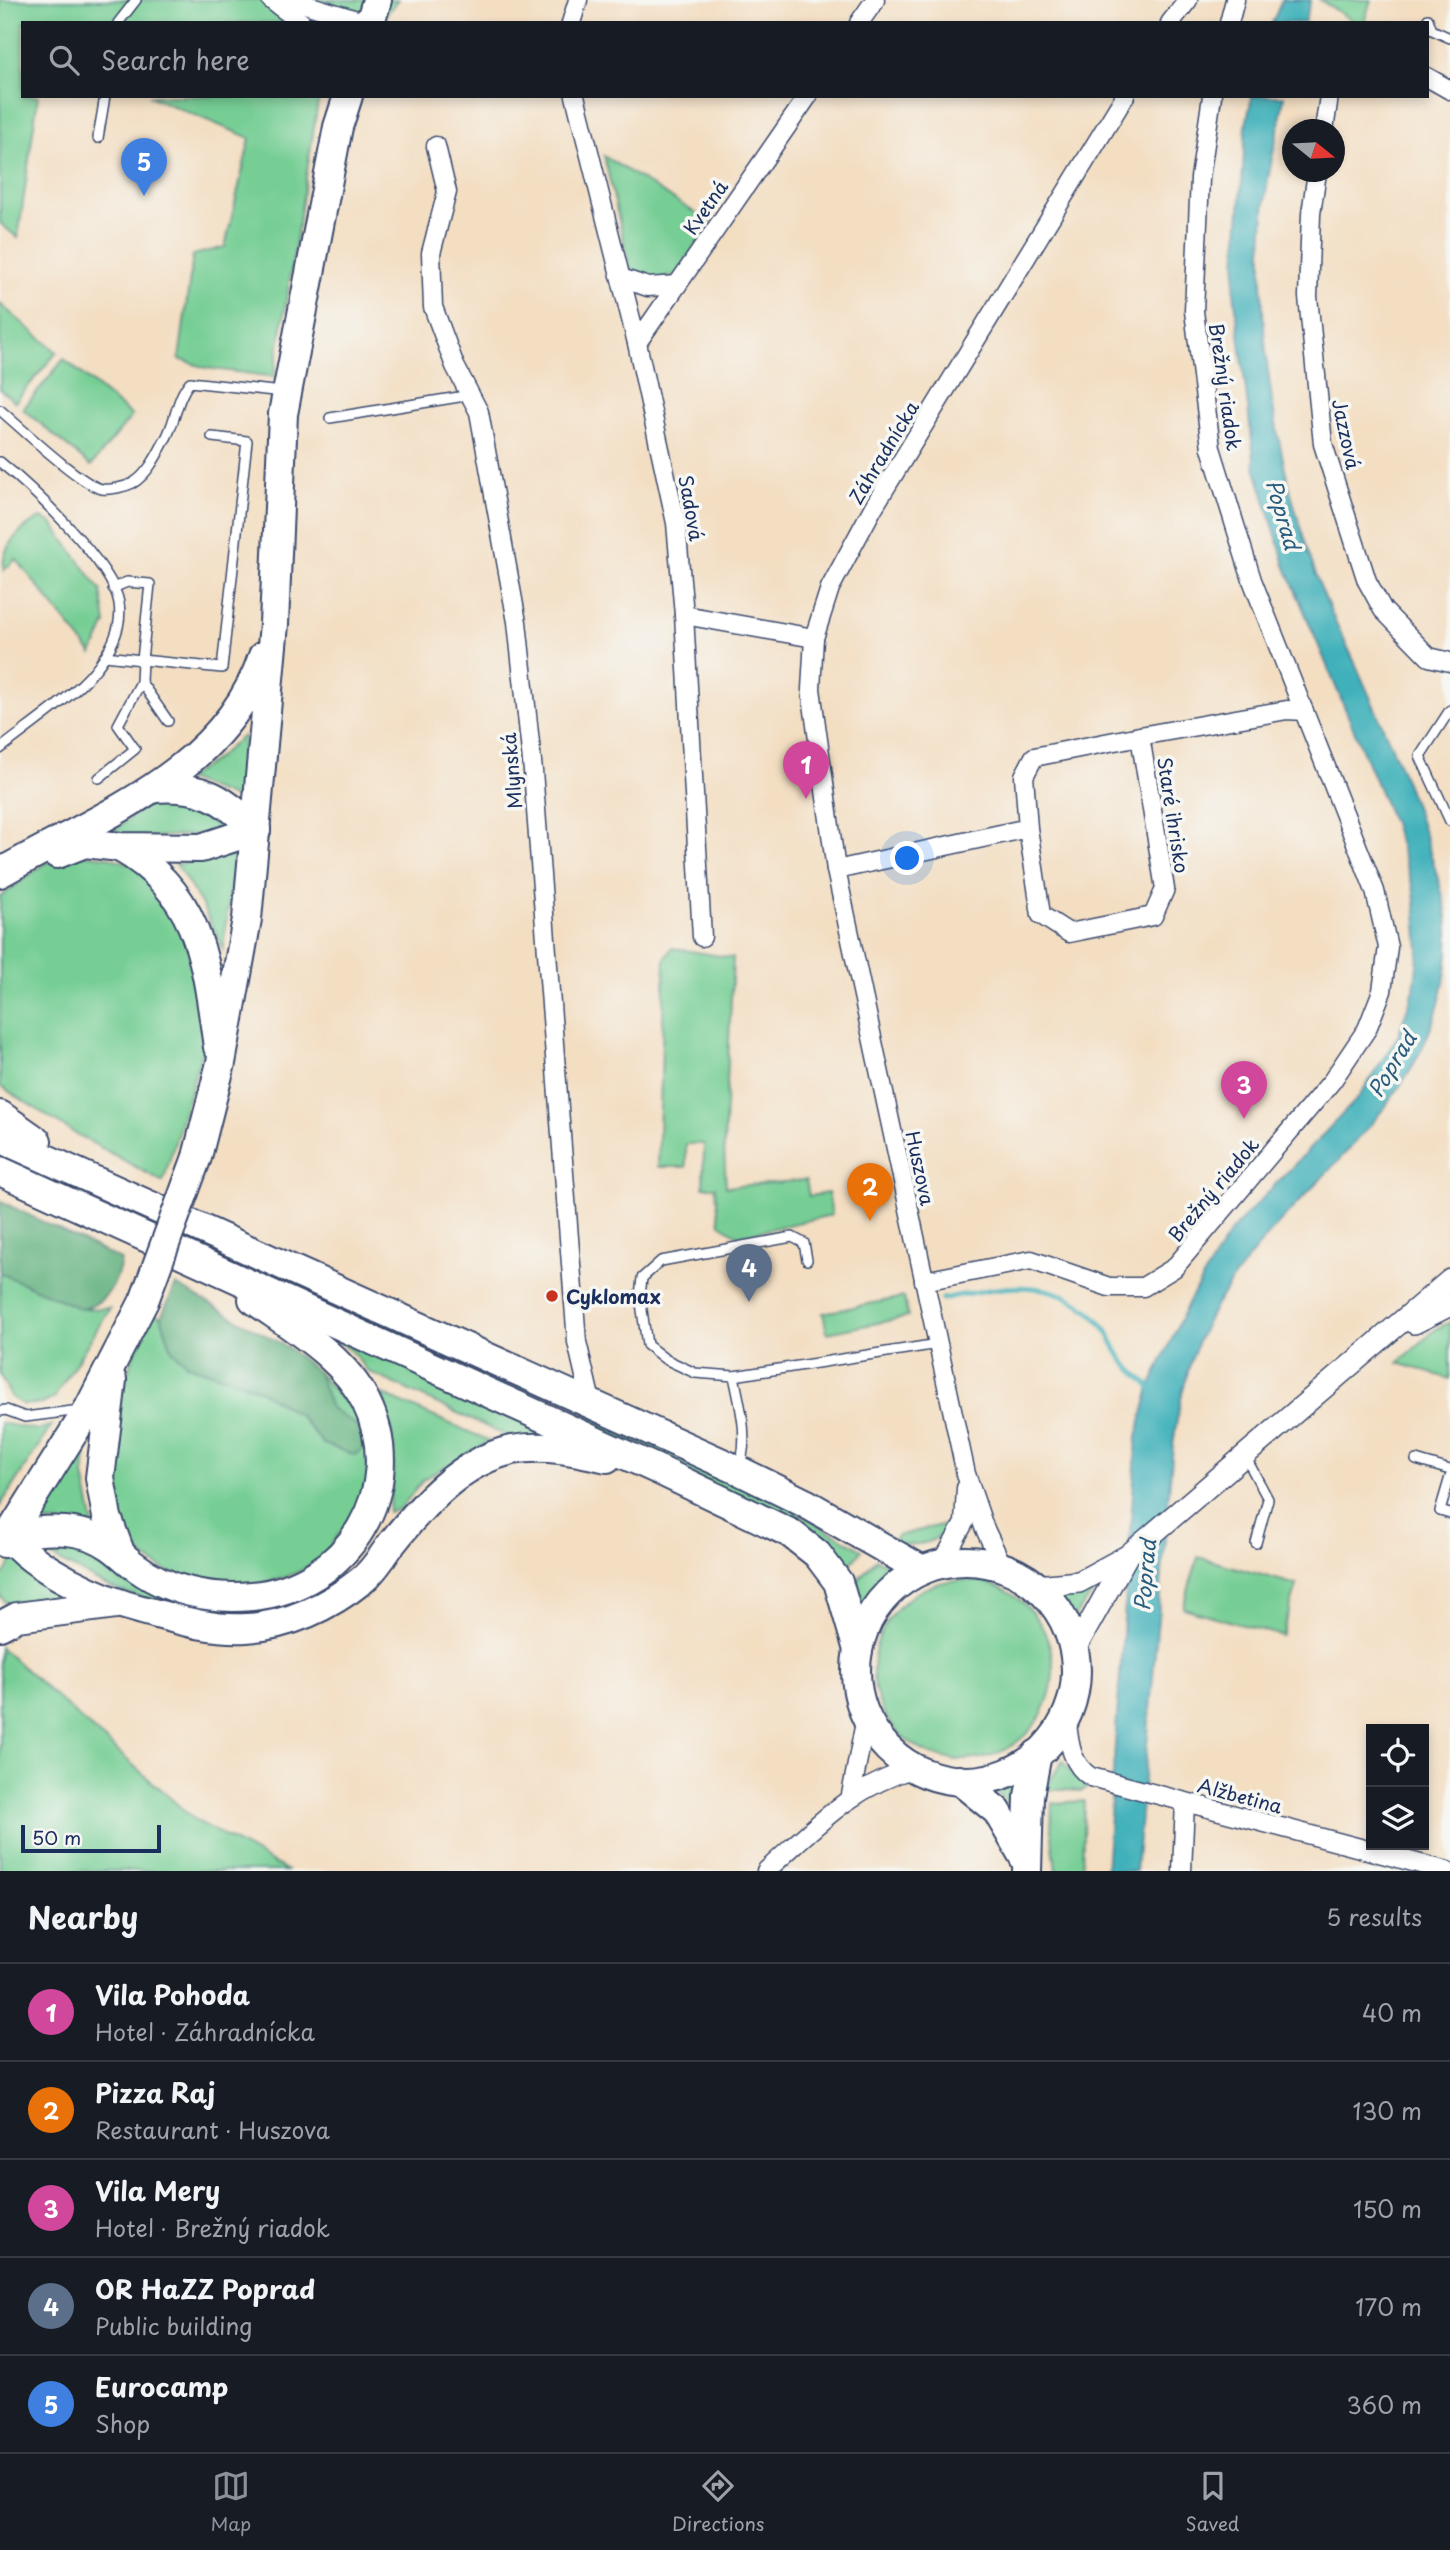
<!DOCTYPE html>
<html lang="en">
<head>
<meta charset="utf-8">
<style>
  body { margin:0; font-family:"Playpen Sans",sans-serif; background:#242831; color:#f1f3f6 }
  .controls { position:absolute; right:21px; bottom:21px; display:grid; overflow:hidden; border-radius:0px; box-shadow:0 4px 10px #0003 }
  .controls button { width:63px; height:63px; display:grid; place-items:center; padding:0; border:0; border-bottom:2px solid #363941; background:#171b24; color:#f1f3f6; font:35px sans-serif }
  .compass { position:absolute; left:1282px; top:119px; width:63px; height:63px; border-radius:50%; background:#171b24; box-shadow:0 4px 10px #0003; rotate:108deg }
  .scale { position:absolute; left:21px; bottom:18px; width:140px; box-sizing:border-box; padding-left:7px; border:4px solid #1b2f5e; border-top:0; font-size:19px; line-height:24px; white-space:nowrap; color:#1b2f5e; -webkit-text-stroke:5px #f6f6f2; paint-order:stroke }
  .you { position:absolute; left:908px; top:859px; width:24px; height:24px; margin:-18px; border:5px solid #fff; border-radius:50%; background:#1a73e8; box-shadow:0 0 0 10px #1a73e833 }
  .badge { display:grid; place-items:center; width:46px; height:46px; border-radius:50%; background:#8c9099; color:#fff; font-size:23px; font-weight:700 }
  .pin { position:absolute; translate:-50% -58px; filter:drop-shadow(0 2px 4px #0008) }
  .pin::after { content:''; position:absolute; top:37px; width:24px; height:21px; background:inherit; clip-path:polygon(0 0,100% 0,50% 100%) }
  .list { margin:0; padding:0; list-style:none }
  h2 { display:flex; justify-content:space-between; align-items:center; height:91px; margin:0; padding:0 28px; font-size:30px }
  h2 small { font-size:23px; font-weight:400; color:#9ea1a6 }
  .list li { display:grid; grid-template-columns:46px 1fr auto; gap:21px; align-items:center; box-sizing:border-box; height:98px; padding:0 28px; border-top:2px solid #363941 }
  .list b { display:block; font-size:26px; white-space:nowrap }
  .list p { margin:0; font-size:23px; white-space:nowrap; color:#9ea1a6 }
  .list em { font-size:23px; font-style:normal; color:#9ea1a6 }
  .icon { flex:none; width:38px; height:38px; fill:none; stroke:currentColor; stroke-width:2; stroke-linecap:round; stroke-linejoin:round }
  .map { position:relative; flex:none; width:1450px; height:1871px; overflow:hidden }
  .search { position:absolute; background:#171b24; box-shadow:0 4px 10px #0003; left:21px; right:21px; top:21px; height:77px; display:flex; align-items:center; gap:18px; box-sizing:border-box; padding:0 24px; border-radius:0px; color:#9ea1a6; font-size:26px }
  .sheet { height:581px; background:#171b24 }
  nav { display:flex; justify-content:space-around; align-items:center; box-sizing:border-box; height:98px; border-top:2px solid #363941; background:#171b24; font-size:19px; color:#9ea1a6 }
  nav a { display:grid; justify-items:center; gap:4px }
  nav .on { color:#8c9099 }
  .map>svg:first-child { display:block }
  .green { fill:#76ce94; stroke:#487e79; stroke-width:2 }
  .forest { fill:#60b17e; stroke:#3e706e; stroke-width:2 }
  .water { fill:#41b1ba; stroke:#2e708c; stroke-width:2 }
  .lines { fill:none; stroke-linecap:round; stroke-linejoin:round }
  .stream { stroke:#41b1ba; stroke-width:5 }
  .service-casing { stroke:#3b496d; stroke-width:12 }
  .minor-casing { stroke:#3b496d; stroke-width:21 }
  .tertiary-casing { stroke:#3b496d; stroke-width:24 }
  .primary-casing { stroke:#3b496d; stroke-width:32 }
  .service { stroke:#fff; stroke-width:9 }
  .minor { stroke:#fff; stroke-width:18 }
  .tertiary { stroke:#fff; stroke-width:21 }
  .primary { stroke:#fff; stroke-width:28 }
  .primary-bridge-casing { stroke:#3b496d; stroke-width:32; stroke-linecap:butt }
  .primary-bridge { stroke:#fff; stroke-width:28 }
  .poi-dot { fill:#c8321e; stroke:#f6f6f2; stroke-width:2.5 }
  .labels { text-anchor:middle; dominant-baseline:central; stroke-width:7; stroke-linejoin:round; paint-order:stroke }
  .street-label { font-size:19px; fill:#1b2f5e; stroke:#f6f6f2 }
  .poi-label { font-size:19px; font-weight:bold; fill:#1b2f5e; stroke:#f6f6f2; text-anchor:start }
  .water-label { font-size:21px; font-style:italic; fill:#285c7e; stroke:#f6f6f2 }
</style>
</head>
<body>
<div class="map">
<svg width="1450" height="1871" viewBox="0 0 1450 1871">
  <rect width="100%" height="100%" fill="#f6f6f2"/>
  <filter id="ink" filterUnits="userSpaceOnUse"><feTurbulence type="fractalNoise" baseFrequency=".0143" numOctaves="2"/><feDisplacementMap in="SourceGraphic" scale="14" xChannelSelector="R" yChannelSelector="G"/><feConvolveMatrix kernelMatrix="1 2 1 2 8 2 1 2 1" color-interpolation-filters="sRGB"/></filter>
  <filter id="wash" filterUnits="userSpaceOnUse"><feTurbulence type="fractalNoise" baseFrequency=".00686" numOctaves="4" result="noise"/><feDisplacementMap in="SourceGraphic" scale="28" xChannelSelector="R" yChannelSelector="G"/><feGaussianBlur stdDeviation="1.57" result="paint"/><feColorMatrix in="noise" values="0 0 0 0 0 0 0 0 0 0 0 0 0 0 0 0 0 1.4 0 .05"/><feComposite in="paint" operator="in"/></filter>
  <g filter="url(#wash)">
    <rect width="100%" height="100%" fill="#f3dec2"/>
    <g class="green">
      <polygon points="0,0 398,0 379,23 23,23 23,96 38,96 18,238 0,223"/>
      <polygon points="1320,0 1371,0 1364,23 1356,23"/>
      <polygon points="149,96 319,96 274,377 206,368 179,359 193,255 225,247 250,138"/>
      <polygon points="604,156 710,222 678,274 655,281 631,272"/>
      <polygon points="0,304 57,352 15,402 0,389"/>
      <polygon points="64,359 132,416 91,466 23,409"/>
      <path d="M41 518 51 522 101 591 106 623 92 654 16 559 4 570C0 546 21 528 41 518Z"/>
      <polygon points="244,735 238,799 186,779 216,759"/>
      <polygon points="177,795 228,815 226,833 133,838 114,830 153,800"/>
      <polygon points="80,854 108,857 138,866 182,923 202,1003 203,1048 163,1182 74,1133 0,1086 0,897 46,863"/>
      <polygon points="234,855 223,949 202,905 176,864"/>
      <polygon points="672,948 733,958 724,1146 726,1187 806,1180 809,1196 828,1193 832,1215 739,1236 720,1224 715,1187 703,1187 704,1144 686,1144 686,1167 658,1167 665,958"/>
      <polygon points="0,1148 148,1216 144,1226 0,1160"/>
      <polygon points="195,1237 772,1498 862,1550 846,1569 824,1541 798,1524 192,1246"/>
      <polygon points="0,1272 81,1309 110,1308 54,1398 44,1403 23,1405 11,1397 0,1374"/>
      <polygon points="904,1297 908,1317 827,1333 823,1313"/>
      <path d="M153 1313 161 1317 172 1350 188 1365 256 1388 299 1415 323 1444 357 1426 331 1408 318 1372 343 1401 352 1398C366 1426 375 1476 362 1506 357 1517 345 1527 338 1535 332 1543 326 1554 318 1560 269 1599 172 1591 131 1545 122 1534 112 1519 110 1503 108 1487 113 1467 114 1450 117 1402 129 1356 153 1313Z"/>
      <polygon points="1450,1322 1450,1379 1398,1363 1436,1329"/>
      <polygon points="328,1331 569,1440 515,1440 367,1371 355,1355"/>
      <path d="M382 1394 490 1441 424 1479 400 1509 388 1512C396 1467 397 1438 382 1394Z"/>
      <polygon points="0,1423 38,1430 52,1425 0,1506"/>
      <polygon points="87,1446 84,1476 94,1526 37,1522"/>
      <path d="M945 1524 951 1526C935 1544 915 1548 892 1542L897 1536Z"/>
      <polygon points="84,1543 172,1601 171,1606 113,1589 29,1545"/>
      <polygon points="1198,1557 1297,1585 1282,1636 1183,1608"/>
      <polygon points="13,1559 81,1596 7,1603 0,1596 0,1580"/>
      <polygon points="876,1559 895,1569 880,1579 859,1609 853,1585"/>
      <circle cx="963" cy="1670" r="90"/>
      <polygon points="1098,1587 1071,1621 1058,1596"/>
      <polygon points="0,1647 195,1820 288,1871 0,1871"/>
      <polygon points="1063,1761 1077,1779 1088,1786 1082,1791 1044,1789"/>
      <polygon points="1020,1778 1016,1814 994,1787"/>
      <polygon points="1084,1801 1082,1871 1056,1871 1051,1829 1052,1803"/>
    </g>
    <g class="forest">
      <path d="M0 1201 121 1260C117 1284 106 1304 81 1309L0 1273Z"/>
      <polygon points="176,1285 287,1347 318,1372 331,1408 357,1426 365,1448 354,1455 323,1444 299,1415 256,1388 188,1365 172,1350 161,1317"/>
    </g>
    <g class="water">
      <polygon points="1282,0 1311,0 1304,23 1272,23"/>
      <path d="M1252 96H1284C1279 135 1266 174 1264 212 1255 336 1276 466 1319 583 1329 610 1343 637 1355 663 1383 726 1412 790 1431 855 1441 888 1450 914 1448 949 1439 1114 1285 1182 1212 1312 1189 1352 1179 1401 1173 1446L1136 1871H1106L1137 1437 1150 1387 1188 1303 1230 1232 1358 1098 1398 1036 1414 989 1419 949 1414 891 1393 823 1286 568 1255 467 1234 292 1246 125Z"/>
    </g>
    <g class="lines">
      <path class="stream" d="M942 1299C1000 1287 1059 1271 1103 1326 1111 1336 1115 1349 1122 1359 1131 1371 1144 1378 1152 1390"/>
    </g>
  </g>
  <g filter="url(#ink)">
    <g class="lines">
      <g class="service-casing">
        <g id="service">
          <polyline points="1428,19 1432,30 1450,38"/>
          <polyline points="118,23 136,0"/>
          <polyline points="98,138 105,96"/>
          <path d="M0 410C19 426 81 485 102 489 111 490 125 487 133 483 148 474 157 455 165 440 176 422 176 398 190 382L283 392"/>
          <polyline points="330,418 471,395"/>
          <path d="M0 462C31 487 113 564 119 603 123 628 109 653 94 671 75 695 25 729 0 749"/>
          <polyline points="105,656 142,660 150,584 127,582 113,588"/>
          <polyline points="1450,710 1420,756 1450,821"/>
          <polyline points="168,721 141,682 142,660 222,668 247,441 212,437"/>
          <polyline points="99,778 135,749 118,725 141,682"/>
          <polyline points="807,1260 804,1243 792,1237 661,1261 642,1278 640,1296 647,1345 665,1359 695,1373 734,1376 938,1344"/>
          <path d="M734 1376C740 1406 749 1436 740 1465"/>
          <polyline points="0,1411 6,1410 25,1417 80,1410"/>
          <polyline points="1245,1456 1268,1499 1256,1543"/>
          <polyline points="1416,1460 1450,1470"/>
          <polyline points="1450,1477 1440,1511 1450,1514"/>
        </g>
      </g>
      <g class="minor-casing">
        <g id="minor">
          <polyline points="271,0 302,23"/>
          <polyline points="291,0 367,23"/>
          <polyline points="571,23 578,0"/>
          <polyline points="859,23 875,0"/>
          <polyline points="1170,23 1188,0"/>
          <polyline points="1229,23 1235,0"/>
          <polyline points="1427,77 1450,90"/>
          <polyline points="575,96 637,343 676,523 684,615 702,937"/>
          <polyline points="1324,130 1329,96"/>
          <polyline points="436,146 447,192 431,253 433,307 455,366 479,412 517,622 533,771 577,1342 592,1406"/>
          <polyline points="1317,172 1311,214 1308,297 1323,444 1367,581 1383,610 1429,657 1450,662"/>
          <polyline points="621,278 648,287 677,285"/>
          <polyline points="637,343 808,96"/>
          <polyline points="684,615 814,638"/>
          <polyline points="1140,736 1287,710 1304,711"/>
          <polyline points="836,870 1028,828 1041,915 1069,933 1153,916 1165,889 1140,736 1034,757 1024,776 1028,828"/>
          <polyline points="924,1281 1031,1260 1109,1287 1143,1287 1174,1268 1332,1081 1367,1029 1382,991 1388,947 1375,891 1252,580 1211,448 1194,311 1200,178 1212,96"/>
          <polyline points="942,1563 964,1523 966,1488"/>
          <polyline points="1003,1567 984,1527 966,1474 836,870 811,689 814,638 830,588 873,508 1125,96"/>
          <path d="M1066 1715C1069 1739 1069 1763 1091 1777L1447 1871"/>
          <polyline points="851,1795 866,1717"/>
          <path d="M766 1871C814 1828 852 1786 915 1768"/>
          <polyline points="1182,1871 1185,1802"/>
        </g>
      </g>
      <g class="tertiary-casing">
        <g id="tertiary">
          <polyline points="1414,1323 1450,1305"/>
          <polyline points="1036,1586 1079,1582 1127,1556 1450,1280"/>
          <polyline points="1074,1651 1126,1558"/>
        </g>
      </g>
      <g class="primary-casing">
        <g id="primary">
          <polyline points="370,23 377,0"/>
          <path d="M156 788C203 785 223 798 256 830"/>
          <path d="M121 848C202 894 206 964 218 1047"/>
          <polyline points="57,854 85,843 120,847 201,848 256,830"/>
          <path d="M0 873C97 817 225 773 263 656"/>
          <polyline points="0,1115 37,1141"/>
          <polyline points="0,1138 738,1470 805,1503 922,1570"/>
          <polyline points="197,1157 221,1063 247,919 274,624 283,414 338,127 348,96"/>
          <polyline points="0,1171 663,1472 790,1533 817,1554 838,1582 858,1650"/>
          <polyline points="112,1380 100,1478 107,1517 120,1552"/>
          <path d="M9 1536C36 1530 68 1527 93 1537 109 1543 120 1554 132 1564 166 1591 210 1600 252 1596 347 1588 409 1489 366 1402 343 1356 293 1328 253 1299"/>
          <path d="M9 1536C34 1569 102 1600 142 1610 176 1619 210 1630 246 1628 288 1626 330 1606 362 1580 374 1571 383 1555 392 1543 423 1504 461 1461 512 1450 544 1444 576 1451 607 1458"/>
          <polyline points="4,1543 89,1408 144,1301"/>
          <circle cx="966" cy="1671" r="110"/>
          <polyline points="0,1626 17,1617 116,1604"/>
          <polyline points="959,1780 997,1811 1026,1861"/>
          <polyline points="1027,1871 1029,1796 1037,1754"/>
        </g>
      </g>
      <use href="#service" class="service"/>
      <use href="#minor" class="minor"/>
      <use href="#tertiary" class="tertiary"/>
      <use href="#primary" class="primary"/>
      <g class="primary-bridge-casing">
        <polyline id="primary-bridge" points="144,1301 197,1157"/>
      </g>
      <use href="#primary-bridge" class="primary-bridge"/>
    </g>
  </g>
  <circle class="poi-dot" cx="552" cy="1296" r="7"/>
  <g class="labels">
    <g class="street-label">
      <text transform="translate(705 207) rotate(-55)">Kvetná</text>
      <text transform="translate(1226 387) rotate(82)">Brežný riadok</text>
      <text transform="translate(1347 434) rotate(78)">Jazzová</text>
      <text transform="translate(883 452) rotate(-59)">Záhradnícka</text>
      <text transform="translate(692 508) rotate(80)">Sadová</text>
      <text transform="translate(511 771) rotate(-95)">Mlynská</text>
      <text transform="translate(1174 815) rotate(81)">Staré ihrisko</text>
      <text transform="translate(921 1168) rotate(78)">Huszova</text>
      <text transform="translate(1213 1189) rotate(-50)">Brežný riadok</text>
      <text transform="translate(1240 1795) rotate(15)">Alžbetina</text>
    </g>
    <g class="poi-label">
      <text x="566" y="1296">Cyklomax</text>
    </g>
    <g class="water-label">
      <text transform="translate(1284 514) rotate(74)">Poprad</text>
      <text transform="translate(1391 1064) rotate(-59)">Poprad</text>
      <text transform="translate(1144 1575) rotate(-85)">Poprad</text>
    </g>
  </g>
</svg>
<div class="controls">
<button><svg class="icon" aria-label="locate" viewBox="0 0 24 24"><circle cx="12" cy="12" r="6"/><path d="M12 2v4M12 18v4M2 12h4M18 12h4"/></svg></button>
<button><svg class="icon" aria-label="layers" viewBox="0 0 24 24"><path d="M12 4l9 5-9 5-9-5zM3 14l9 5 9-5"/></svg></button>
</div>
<svg class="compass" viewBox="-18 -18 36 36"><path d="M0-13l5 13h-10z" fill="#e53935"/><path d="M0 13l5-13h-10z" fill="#9ea1a6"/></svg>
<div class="scale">50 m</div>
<div class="you"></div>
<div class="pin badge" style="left:806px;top:799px;background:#d1479c">1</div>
<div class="pin badge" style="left:870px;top:1221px;background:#e8710a">2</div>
<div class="pin badge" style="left:1244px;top:1119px;background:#d1479c">3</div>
<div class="pin badge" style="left:749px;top:1302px;background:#5c6f8a">4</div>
<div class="pin badge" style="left:144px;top:196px;background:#3f7fe0">5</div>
<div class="search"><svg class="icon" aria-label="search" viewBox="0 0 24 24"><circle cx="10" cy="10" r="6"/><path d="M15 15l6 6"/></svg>Search here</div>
</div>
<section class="sheet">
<h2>Nearby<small>5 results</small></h2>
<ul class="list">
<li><span class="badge" style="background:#d1479c">1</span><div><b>Vila Pohoda</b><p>Hotel · Záhradnícka</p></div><em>40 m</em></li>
<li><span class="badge" style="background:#e8710a">2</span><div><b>Pizza Raj</b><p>Restaurant · Huszova</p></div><em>130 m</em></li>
<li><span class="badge" style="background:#d1479c">3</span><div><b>Vila Mery</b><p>Hotel · Brežný riadok</p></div><em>150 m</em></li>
<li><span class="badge" style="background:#5c6f8a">4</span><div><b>OR HaZZ Poprad</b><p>Public building</p></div><em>170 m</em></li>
<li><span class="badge" style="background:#3f7fe0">5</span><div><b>Eurocamp</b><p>Shop</p></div><em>360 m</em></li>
</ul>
</section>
<nav>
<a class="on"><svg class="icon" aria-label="map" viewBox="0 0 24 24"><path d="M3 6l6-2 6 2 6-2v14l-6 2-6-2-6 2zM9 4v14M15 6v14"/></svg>Map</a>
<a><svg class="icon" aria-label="directions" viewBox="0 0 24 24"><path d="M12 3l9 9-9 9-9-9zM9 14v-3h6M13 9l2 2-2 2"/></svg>Directions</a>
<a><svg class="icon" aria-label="saved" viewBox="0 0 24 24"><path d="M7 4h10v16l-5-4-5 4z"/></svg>Saved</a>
</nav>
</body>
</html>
